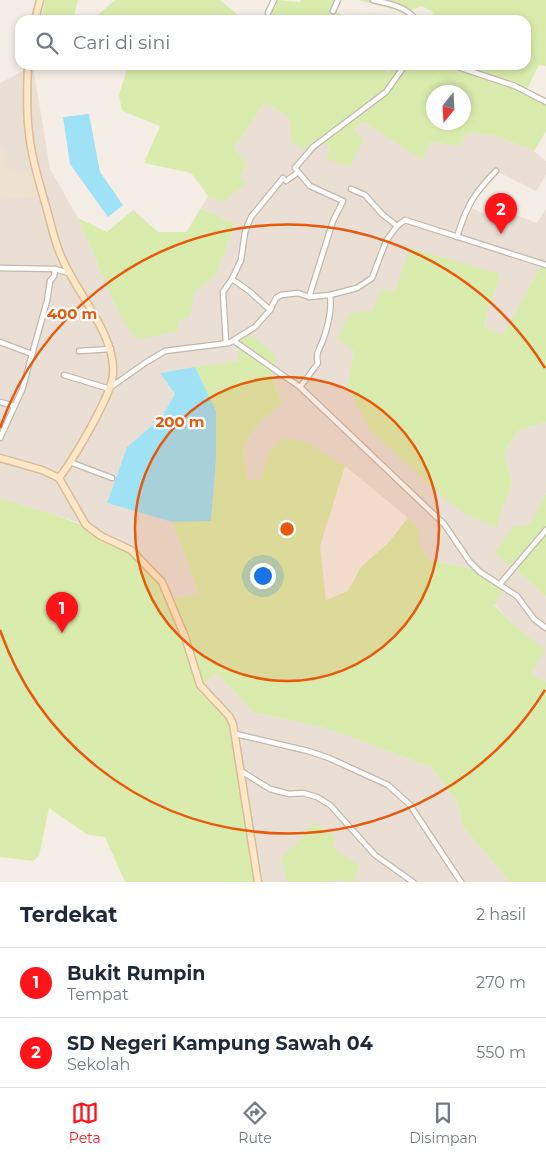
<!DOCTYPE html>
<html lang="id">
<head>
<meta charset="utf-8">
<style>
  body { margin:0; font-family:Montserrat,sans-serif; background:#f6f6f7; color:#1f2937 }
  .compass { position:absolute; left:426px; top:85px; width:45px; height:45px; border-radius:50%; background:#fff; box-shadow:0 2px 8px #0003; rotate:198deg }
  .you { position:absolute; left:262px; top:575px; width:18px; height:18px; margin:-12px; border:4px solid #fff; border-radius:50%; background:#1a73e8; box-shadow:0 0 0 8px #1a73e833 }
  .badge { display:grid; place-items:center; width:32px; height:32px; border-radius:50%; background:#ff141a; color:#fff; font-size:16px; font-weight:700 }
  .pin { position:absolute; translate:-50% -41px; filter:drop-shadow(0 1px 2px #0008) }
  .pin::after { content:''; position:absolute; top:26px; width:18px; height:15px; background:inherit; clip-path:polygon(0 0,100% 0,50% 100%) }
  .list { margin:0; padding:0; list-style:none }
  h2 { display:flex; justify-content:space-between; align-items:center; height:65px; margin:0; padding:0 20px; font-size:21px }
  h2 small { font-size:16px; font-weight:400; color:#747a83 }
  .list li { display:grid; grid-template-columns:32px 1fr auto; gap:15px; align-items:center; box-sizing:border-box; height:70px; padding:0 20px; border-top:1px solid #e0e1e3 }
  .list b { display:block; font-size:19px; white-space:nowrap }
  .list p { margin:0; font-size:16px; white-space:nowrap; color:#747a83 }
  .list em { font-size:16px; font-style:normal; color:#747a83 }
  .icon { flex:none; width:28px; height:28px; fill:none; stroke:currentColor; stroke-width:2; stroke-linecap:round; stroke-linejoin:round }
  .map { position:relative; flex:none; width:546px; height:882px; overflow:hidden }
  .search { position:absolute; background:#fff; box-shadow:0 2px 8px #0003; left:15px; right:15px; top:15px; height:55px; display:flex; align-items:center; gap:12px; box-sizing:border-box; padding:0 18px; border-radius:15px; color:#747a83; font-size:19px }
  .sheet { height:205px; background:#fff }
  nav { display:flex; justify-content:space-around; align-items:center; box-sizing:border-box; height:70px; border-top:1px solid #e0e1e3; background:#fff; font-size:14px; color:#747a83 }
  nav a { display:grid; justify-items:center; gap:2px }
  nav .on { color:#ff141a }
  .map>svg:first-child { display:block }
  .residential { fill:#e9dfd5 }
  .education { fill:#efe1d0 }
  .green { fill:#daecad; fill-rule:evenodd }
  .water { fill:#9fe1f5 }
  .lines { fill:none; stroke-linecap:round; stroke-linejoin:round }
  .minor-casing { stroke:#c4b7ac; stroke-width:7 }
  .secondary-casing { stroke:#dbbc96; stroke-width:9 }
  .minor { stroke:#fff; stroke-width:4.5 }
  .secondary { stroke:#ffe7c7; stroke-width:6 }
  .ring { fill:none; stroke:#e8590c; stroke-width:2.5 }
  .centre { fill:#e8590c; stroke:#fff; stroke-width:2.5 }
  .ring-label { font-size:15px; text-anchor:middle; font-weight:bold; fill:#e8590c; stroke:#fff; stroke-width:4.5; stroke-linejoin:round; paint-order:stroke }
</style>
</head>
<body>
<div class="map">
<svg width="546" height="882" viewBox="0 0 546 882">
  <rect width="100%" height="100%" fill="#f5eee7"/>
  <g class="residential">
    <polygon points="33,66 50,169 78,218 118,312 179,320 190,316 193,292 216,275 235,224 201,208 208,196 223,202 240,176 247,164 234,147 265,103 289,118 306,151 314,140 330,147 354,130 363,121 421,159 430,142 459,146 467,133 494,135 534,151 546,161 546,175 536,191 496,171 469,206 495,220 503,210 537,223 546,209 546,269 541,266 503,336 484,327 487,312 501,274 395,292 372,311 354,350 347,386 512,483 504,453 519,430 546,422 546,493 530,526 514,568 546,597 546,682 531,673 513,624 494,604 507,585 478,570 430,560 420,548 420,530 408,518 345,466 268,454 261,480 247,480 244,447 256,426 282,403 272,374 239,361 160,373 175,394 161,418 127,447 107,503 172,522 199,594 174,598 148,562 77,522 0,498 0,83"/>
    <polygon points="217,673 253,712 329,729 431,767 458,803 463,827 510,882 257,882 200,685"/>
  </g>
  <polygon class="education" points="0,146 9,152 3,166 23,173 34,171 39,197 0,199"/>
  <g class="green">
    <polygon points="45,0 78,0 73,20 41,20"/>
    <polygon points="115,0 220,0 238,15 264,16 276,0 300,2 301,0 337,0 335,10 348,20 92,20"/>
    <path d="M359 0H546V66L539 65 526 91 546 102V131L534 151 494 135 467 133 460 146 430 142 422 160 363 121 354 130 363 140 350 167 326 159 330 147 314 140 306 151 292 142 289 118 265 103 234 147 247 164 240 176 246 183 223 202 208 196 191 173 144 163 160 126 122 111 119 95 127 69 121 65H377L389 73 394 65H526V20H432L433 12 422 6 404 13ZM434 92H464V122H434Z"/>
    <polygon points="201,208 235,224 216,275 194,292 190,317 179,320 178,331 137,340 118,312 78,218 107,232 133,210 158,232 186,232"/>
    <polygon points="410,248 501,274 487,312 484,327 503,335 541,266 546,269 546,422 519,430 504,453 512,483 496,528 466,514 446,500 371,431 347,386 354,350 337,339 350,313 372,311 381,289 395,292"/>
    <path d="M248 333 277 356 272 375 282 403 256 426 244 447 247 480H261L268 454 283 438 306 442 345 466 320 546 326 600 348 591 361 567 388 543 408 518 420 530V548L430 560 478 570 507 585 494 605 513 624 545 650 531 673 546 682V882H510L463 827 458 803 431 767 329 729 253 712 217 673 200 685 222 709 235 729 257 882H125L105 837 88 835 49 808 39 856 33 861 0 857V498C50 514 105 527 146 562 157 571 166 586 174 598L199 594 172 522 211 520 216 460V411L195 367 239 361 236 340Z"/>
    <polygon points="546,493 546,597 514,568 494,553 514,526 530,525"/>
    <polygon points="314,822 336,838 333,848 360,866 354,882 335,880 333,882 287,882 281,857 295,846"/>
  </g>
  <g class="water">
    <polygon points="89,114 100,172 123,205 108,217 70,164 63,117"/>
    <polygon points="195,367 216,411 216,460 211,521 172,522 107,503 127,447 161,418 175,394 160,373"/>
  </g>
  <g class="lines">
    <g class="minor-casing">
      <g id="minor">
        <path d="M373 0C389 4 406 6 416 20"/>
        <polyline points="333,11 338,0"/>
        <polyline points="268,13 274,0"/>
        <polyline points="452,65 515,86 546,102"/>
        <polyline points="351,189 365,195 382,214 397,226"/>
        <path d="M457 237C466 207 474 193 496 171"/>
        <polyline points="0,268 55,269 69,273"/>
        <polyline points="232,279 249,291 270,310"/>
        <polyline points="309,297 333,221 343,201 310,186 295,168 313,147 386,92 405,65"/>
        <polyline points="234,341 300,387 444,524 470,562 480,572 517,596 534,619 546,628"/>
        <polyline points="0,342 32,354"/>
        <polyline points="226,343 223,292 232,279 241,260 245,232 251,217 283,178 286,181 297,173"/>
        <polyline points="79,351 111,349"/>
        <polyline points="64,375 110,389"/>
        <polyline points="111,387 145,363 165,351 229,343 255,327 270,310 276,298 281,295 298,293 309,297 330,295 357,288 372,278 386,241 397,226 405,220 546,265"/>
        <path d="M300 387 318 363C315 354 320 348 323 340 328 326 332 309 330 295"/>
        <polyline points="0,402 14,406"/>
        <polyline points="0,438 22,390 47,301 50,281 54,276 55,269"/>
        <polyline points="70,462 112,478"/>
        <polyline points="500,584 546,530"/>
        <polyline points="236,734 308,751 329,758 388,785 410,805 461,882"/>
        <polyline points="241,771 270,789 289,794 303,793 317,797 330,805 375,855 413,882"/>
      </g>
    </g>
    <g class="secondary-casing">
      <g id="secondary">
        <polyline points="35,20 40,0"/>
        <path d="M28 65C27 88 26 111 29 133 31 157 39 181 45 203 50 219 53 236 59 251 73 290 116 333 113 374 112 395 73 460 59 478"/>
        <polyline points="0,458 42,470 59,478"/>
        <polyline points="59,478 86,525 101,536 131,550 162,582 185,637 200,685 229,716 233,724 258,882"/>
      </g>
    </g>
    <use href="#minor" class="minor"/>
    <use href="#secondary" class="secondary"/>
  </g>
  <circle cx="287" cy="529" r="152" fill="#e8590c" fill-opacity=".12"/>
  <g class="ring">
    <circle cx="287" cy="529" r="152"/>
    <path d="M545 690A304 304 0 0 1 0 630M0 428A304 304 0 0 1 545 368"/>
  </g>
  <circle cx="287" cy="529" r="8" class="centre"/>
  <g class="ring-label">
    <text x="72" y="319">400 m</text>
    <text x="180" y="427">200 m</text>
  </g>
</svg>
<svg class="compass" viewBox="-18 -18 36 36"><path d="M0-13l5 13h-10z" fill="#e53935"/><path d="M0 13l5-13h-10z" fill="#747a83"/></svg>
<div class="you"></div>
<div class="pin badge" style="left:62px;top:633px">1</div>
<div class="pin badge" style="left:501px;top:234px">2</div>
<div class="search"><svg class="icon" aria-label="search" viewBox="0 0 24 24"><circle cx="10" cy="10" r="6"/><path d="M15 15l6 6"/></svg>Cari di sini</div>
</div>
<section class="sheet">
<h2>Terdekat<small>2 hasil</small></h2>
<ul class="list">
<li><span class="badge">1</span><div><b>Bukit Rumpin</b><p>Tempat</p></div><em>270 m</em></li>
<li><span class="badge">2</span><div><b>SD Negeri Kampung Sawah 04</b><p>Sekolah</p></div><em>550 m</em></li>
</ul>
</section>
<nav>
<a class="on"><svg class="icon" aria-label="map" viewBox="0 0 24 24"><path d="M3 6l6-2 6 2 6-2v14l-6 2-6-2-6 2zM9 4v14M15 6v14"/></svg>Peta</a>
<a><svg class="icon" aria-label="directions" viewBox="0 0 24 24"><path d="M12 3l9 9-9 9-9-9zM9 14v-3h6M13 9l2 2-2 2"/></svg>Rute</a>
<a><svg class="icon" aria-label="saved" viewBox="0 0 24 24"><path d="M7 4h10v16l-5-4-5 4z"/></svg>Disimpan</a>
</nav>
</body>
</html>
